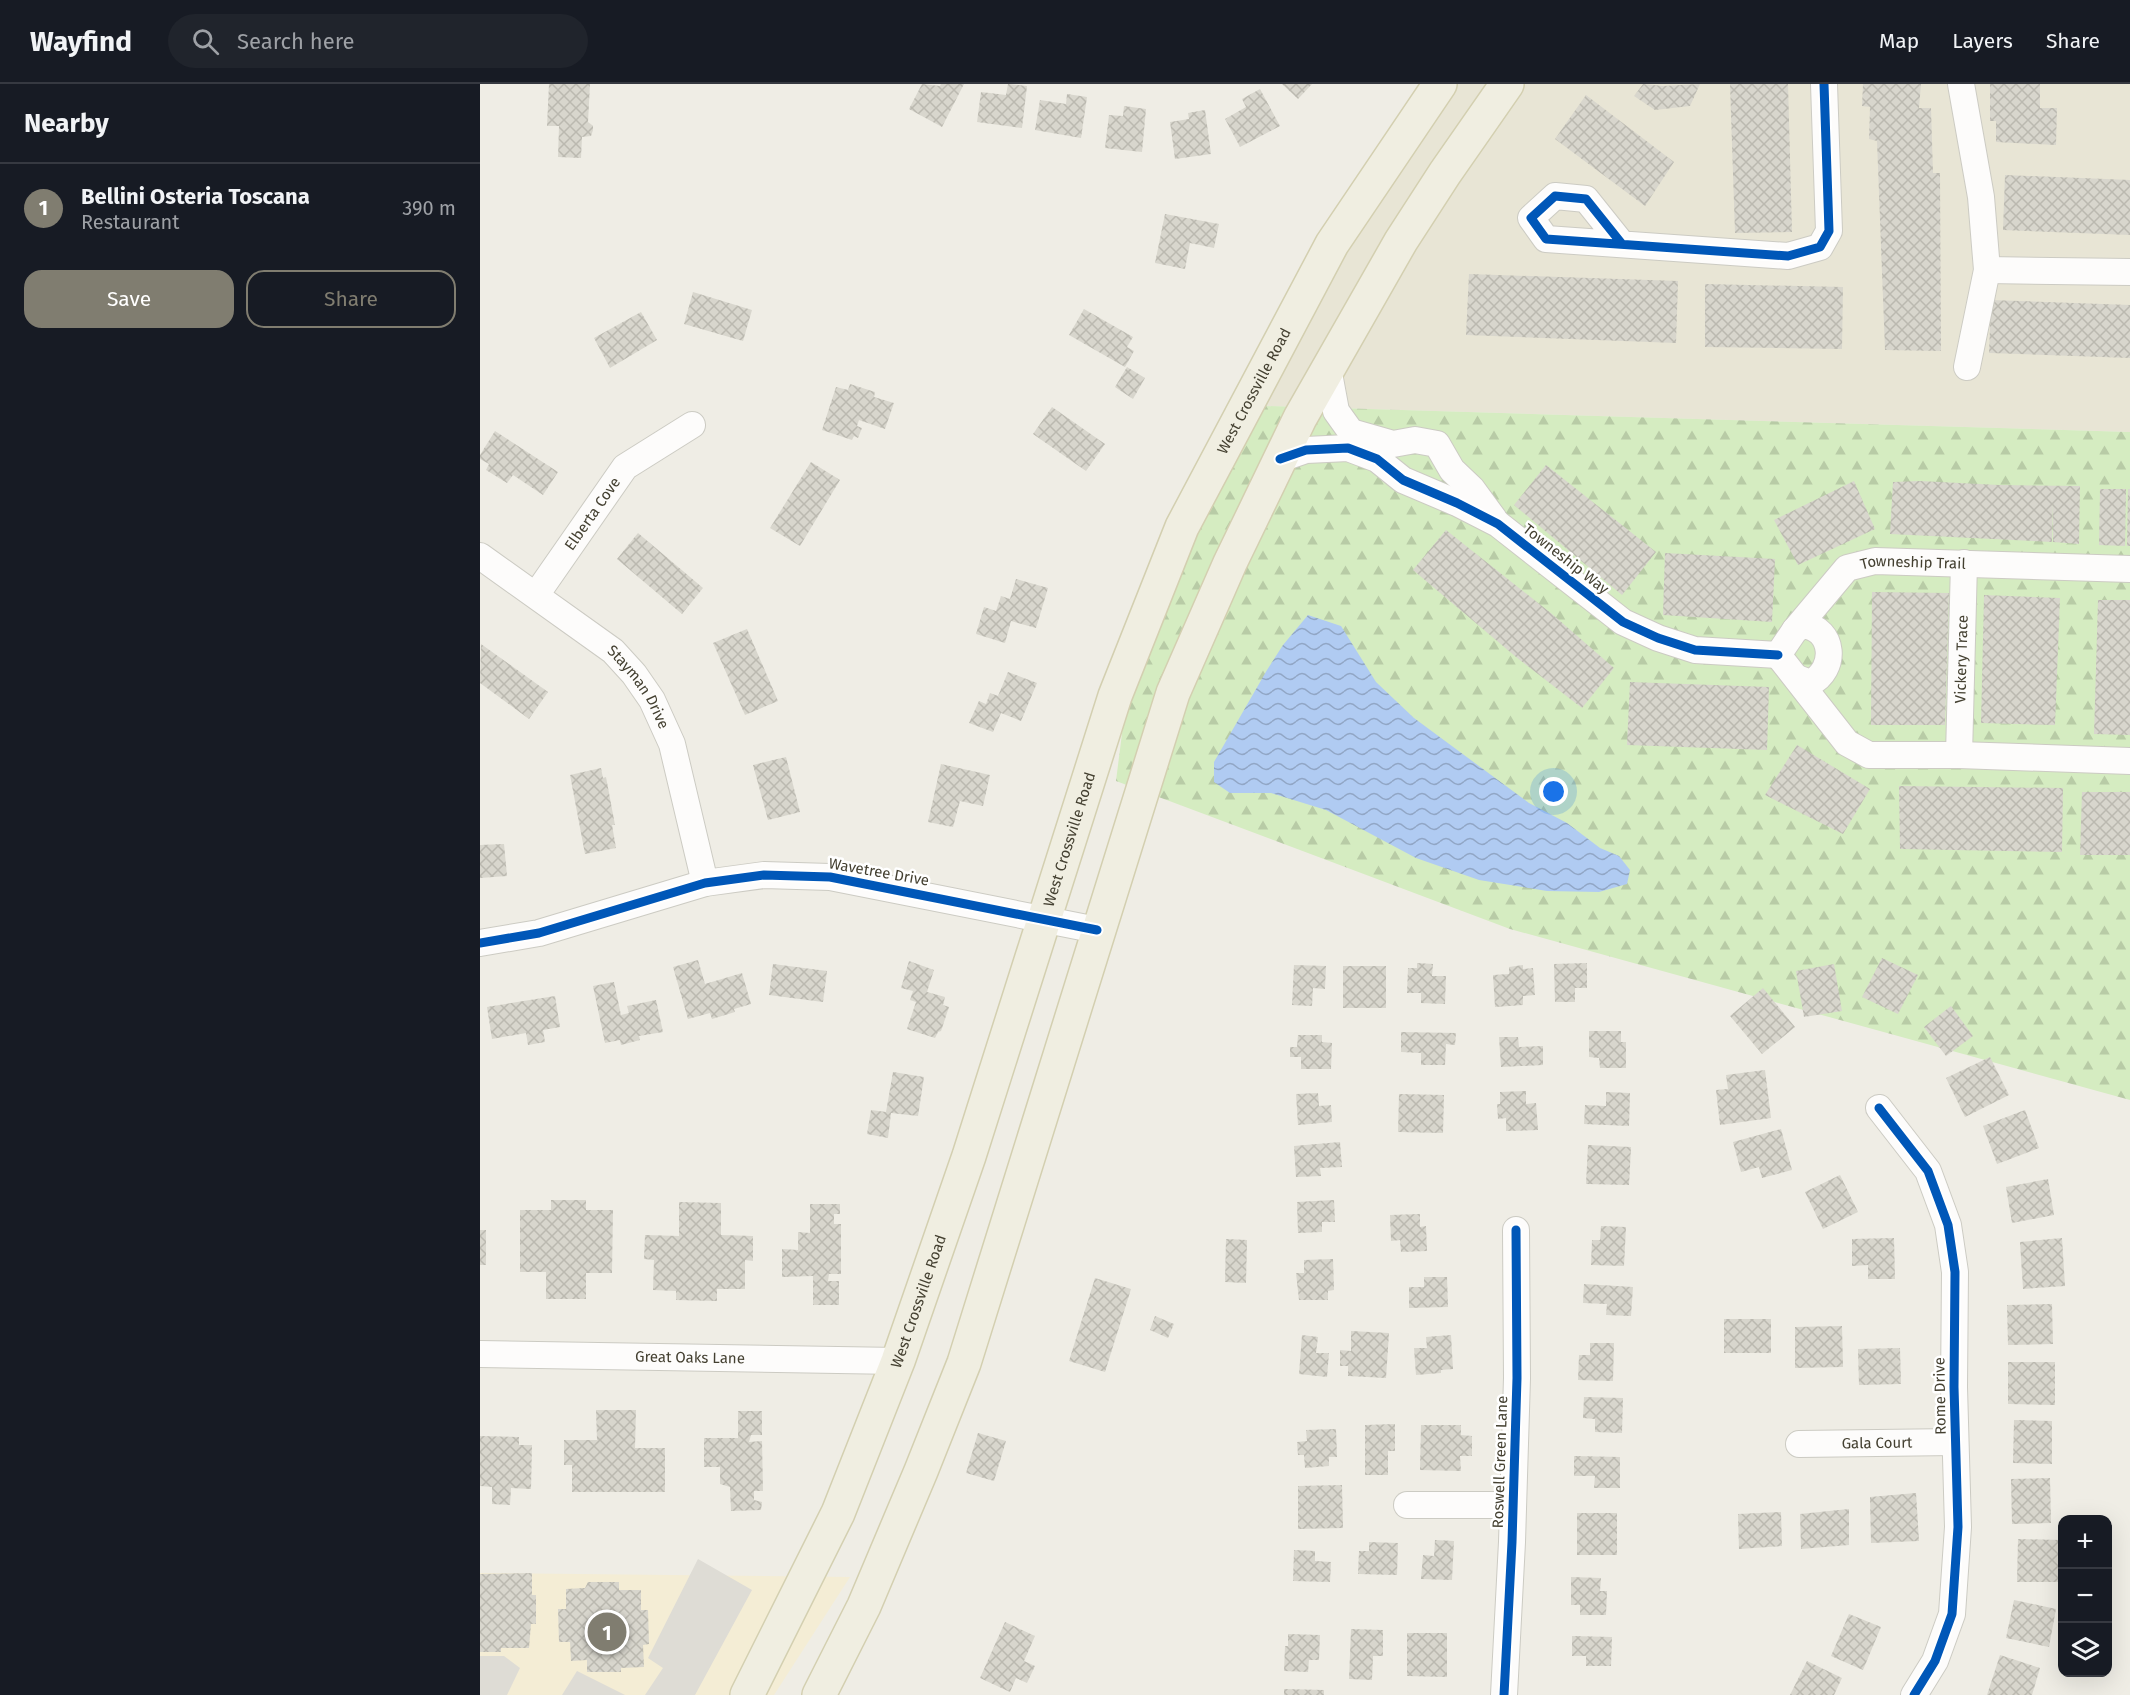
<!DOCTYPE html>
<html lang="en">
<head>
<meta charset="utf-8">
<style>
  body { margin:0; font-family:"Fira Sans",sans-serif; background:#20242c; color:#f1f3f6 }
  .controls { position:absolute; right:18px; bottom:18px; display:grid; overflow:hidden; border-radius:12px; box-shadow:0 6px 24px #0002 }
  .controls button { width:54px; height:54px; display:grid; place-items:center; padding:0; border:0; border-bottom:2px solid #363941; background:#171b24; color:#f1f3f6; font:30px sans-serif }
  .you { position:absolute; left:1074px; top:708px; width:21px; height:21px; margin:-15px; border:4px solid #fff; border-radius:50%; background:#1a73e8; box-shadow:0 0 0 9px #1a73e833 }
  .badge { display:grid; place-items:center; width:39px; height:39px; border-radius:50%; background:#807d70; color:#fff; font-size:20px; font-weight:700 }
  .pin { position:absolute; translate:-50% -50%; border:3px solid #fff; box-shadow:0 2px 6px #0006 }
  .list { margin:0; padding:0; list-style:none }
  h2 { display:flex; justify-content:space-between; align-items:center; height:78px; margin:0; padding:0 24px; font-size:26px }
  h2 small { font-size:20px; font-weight:400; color:#9ea1a6 }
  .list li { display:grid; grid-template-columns:39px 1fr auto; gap:18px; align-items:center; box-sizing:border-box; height:90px; padding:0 24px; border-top:2px solid #363941 }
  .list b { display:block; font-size:22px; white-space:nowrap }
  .list p { margin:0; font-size:20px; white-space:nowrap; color:#9ea1a6 }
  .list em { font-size:20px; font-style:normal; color:#9ea1a6 }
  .actions { display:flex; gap:12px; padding:18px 24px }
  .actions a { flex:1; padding:14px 0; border:2px solid #807d70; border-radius:18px; text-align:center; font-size:21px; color:#807d70 }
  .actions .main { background:#807d70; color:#fff }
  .icon { flex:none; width:33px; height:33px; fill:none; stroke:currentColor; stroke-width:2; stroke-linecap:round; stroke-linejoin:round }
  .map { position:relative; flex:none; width:1650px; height:1611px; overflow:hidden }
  header { display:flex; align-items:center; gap:36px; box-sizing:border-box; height:84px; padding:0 30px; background:#171b24; border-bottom:2px solid #363941 }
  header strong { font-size:28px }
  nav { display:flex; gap:33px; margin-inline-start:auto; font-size:21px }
  .search { width:420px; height:54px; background:#20242c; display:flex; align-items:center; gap:15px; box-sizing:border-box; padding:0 21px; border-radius:33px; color:#9ea1a6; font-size:22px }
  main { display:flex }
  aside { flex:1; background:#171b24 }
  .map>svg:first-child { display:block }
  .residential { fill:#e8e5d5 }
  .commercial { fill:#f4edd5 }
  .forest { fill:url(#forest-firs) }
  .parking { fill:#dedcd5 }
  .water { fill:url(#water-waves) }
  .building { fill:url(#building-cross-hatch) }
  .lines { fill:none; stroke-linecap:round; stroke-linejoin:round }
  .street-casing { stroke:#cccbc3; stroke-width:28 }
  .primary-casing { stroke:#d3cfb0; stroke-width:36 }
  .street { stroke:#fdfcfb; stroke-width:26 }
  .primary { stroke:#f0eee1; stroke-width:33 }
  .cycleway-casing { stroke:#fff; stroke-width:13 }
  .cycleway { stroke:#0057b8; stroke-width:9 }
  .labels { text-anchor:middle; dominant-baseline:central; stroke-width:5; stroke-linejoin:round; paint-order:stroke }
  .street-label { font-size:15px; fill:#444031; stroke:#fff }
</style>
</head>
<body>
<header>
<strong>Wayfind</strong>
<div class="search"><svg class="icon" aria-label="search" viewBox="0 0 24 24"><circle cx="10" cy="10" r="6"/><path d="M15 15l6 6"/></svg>Search here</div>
<nav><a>Map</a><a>Layers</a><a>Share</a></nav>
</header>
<main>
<aside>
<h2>Nearby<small></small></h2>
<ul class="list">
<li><span class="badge">1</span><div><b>Bellini Osteria Toscana</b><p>Restaurant</p></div><em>390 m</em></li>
</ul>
<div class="actions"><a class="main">Save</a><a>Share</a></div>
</aside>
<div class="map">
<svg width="1650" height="1611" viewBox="0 0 1650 1611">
  <defs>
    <pattern id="forest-firs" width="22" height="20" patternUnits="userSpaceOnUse" patternTransform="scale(1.5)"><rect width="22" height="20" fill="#d5ecc1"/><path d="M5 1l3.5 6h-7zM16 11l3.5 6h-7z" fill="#b8cba6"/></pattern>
    <pattern id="water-waves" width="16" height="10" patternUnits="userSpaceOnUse" patternTransform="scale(1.5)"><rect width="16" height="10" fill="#b0cbf2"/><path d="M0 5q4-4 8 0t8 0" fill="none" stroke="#91a6c5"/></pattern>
    <pattern id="building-cross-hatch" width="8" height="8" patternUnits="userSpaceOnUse" patternTransform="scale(1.5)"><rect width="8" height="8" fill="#d8d6cd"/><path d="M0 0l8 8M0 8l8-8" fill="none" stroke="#bbb9b0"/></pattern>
  </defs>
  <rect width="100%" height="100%" fill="#efede5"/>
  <polygon class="residential" points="952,0 1650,0 1650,348 753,321"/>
  <polygon class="commercial" points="0,1489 370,1493 294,1611 0,1611"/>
  <polygon class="forest" points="753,321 1650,348 1650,1016 1030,845 636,697 661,499"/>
  <g class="parking">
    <polygon points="218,1475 272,1506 215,1611 165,1611 183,1584 168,1574"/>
    <polygon points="0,1572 24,1572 40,1584 27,1611 0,1611"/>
    <polygon points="97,1587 145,1611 82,1611"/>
  </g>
  <polygon class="water" points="828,531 861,542 896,598 934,634 1049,719 1087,739 1120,764 1139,772 1150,786 1147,800 1119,808 1067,807 999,796 936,774 846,726 791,709 750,709 734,698 734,678 787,586 803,561"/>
  <g class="building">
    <polygon points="69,0 110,0 108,38 113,42 113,46 111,52 102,53 101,74 78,73 79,42 67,42"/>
    <polygon points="442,0 460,2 461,0 484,0 462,43 429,25"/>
    <polygon points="528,0 547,2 542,44 497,38 501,8 526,11"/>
    <polygon points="802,0 832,0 818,15"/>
    <polygon points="1163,0 1183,2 1220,0 1210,22 1175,26 1154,12"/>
    <polygon points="1250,0 1308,0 1312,148 1255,149"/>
    <polygon points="1383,0 1441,0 1439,24 1451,24 1453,89 1460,89 1461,267 1405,266 1397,57 1389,55 1390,23 1382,22"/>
    <polygon points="1510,0 1560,0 1560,24 1577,24 1576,61 1516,58 1516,37 1510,37"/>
    <polygon points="780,5 800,42 760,63 745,35 766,23 762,15"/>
    <polygon points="587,10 607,13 601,54 555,46 560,16 586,20"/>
    <polygon points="1106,11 1194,78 1165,122 1075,55"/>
    <polygon points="644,22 666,25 662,68 625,64 629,31 643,32"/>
    <polygon points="725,26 731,70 695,75 690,38 709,35 708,29"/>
    <polygon points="1525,91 1650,96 1650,151 1523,146"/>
    <polygon points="685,130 739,140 734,164 710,159 705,185 675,179"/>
    <polygon points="989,190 1198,197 1196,259 986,251"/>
    <polygon points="1225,200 1363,203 1362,265 1225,263"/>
    <polygon points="213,208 272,226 263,257 204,240"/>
    <polygon points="1511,216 1650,221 1650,274 1509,269"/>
    <polygon points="604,225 653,253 647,263 654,267 645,283 589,251"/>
    <polygon points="161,228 177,256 130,284 114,254"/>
    <polygon points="647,283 665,294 653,315 635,303"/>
    <polygon points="370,300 395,308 394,313 414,319 405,345 379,336 377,342 382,344 378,354 374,352 372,356 342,346 356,303 368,306"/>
    <polygon points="572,323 625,360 606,387 553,350"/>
    <polygon points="15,347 78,388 63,411 33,391 27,399 6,386 9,380 0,375 0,371"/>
    <polygon points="331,378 360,396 320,462 290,444"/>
    <polygon points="1066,381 1176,468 1142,511 1034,421"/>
    <polygon points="1374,397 1395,445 1318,481 1294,436"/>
    <polygon points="1440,397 1519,401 1600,402 1599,460 1573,458 1573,418 1572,458 1410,450 1413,398"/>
    <polygon points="1620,405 1646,405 1645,462 1619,461"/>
    <polygon points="1648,405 1650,405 1650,462 1647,462"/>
    <polygon points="966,446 1072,530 1134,584 1102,624 1036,573 933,486"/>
    <polygon points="158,449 223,504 202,530 137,475"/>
    <polygon points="1185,469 1295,475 1292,538 1183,531"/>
    <polygon points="536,495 568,504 556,544 531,537 525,559 496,550 504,523 516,527 521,512 530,515"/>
    <polygon points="1392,508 1469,509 1465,641 1391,641"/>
    <polygon points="1504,511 1580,514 1575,641 1501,639"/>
    <polygon points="1618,516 1650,516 1650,651 1614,650"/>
    <polygon points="267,545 298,617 265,631 233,559"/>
    <polygon points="1,560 68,608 49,635 0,599"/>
    <polygon points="528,588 557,599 541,637 521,629 513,648 489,639 499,617 506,620 510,609 518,612"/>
    <polygon points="1150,598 1289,603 1287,666 1147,661"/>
    <polygon points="1317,661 1390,705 1363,750 1285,711"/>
    <polygon points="306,673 320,728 288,736 273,681"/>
    <polygon points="461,680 510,691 503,722 480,717 473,743 448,738"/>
    <polygon points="121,684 123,694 126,693 135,741 132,741 136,764 105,770 90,691"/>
    <polygon points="1419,702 1583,704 1582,768 1420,765"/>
    <polygon points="1602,708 1650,708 1650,771 1600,771"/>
    <polygon points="24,760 27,792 0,794 0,761"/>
    <polygon points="1402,874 1438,891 1418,930 1382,913"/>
    <polygon points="218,876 225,900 262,889 271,920 254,925 255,928 232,935 230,929 208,935 193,883"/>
    <polygon points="429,877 454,886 447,908 465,913 463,921 469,923 461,947 458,948 455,954 427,945 436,918 430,916 433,907 421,904"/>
    <polygon points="937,879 953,880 952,892 966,892 965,920 941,919 941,909 927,909 928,884 937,884"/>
    <polygon points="1107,879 1107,904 1095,904 1095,918 1075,918 1074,880"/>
    <polygon points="293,880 347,887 343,918 289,911"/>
    <polygon points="1354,880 1362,927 1324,933 1316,887"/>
    <polygon points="814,881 846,882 845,905 833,904 832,922 812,921"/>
    <polygon points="1043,881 1043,885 1053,884 1055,911 1043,912 1043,921 1015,923 1013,891 1029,890 1029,883"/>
    <rect x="863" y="882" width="43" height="42"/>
    <polygon points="134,898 141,931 149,929 147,922 176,916 183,948 159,952 160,956 141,961 140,956 125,959 113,902"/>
    <polygon points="1283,904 1315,943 1282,970 1250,932"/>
    <polygon points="75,912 80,943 63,946 65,958 48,961 46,949 12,955 7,923"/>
    <polygon points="1471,922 1493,952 1466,972 1444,943"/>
    <polygon points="1109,947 1141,947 1141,958 1146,958 1146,984 1120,984 1119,974 1109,973"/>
    <polygon points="921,948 976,949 975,961 966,960 965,981 941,981 941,969 921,968"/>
    <polygon points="818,951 842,951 842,958 852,959 851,985 821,985 821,973 810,973 810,963 817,963"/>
    <polygon points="1019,953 1038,953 1039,963 1063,962 1063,981 1021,983"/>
    <polygon points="1510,973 1529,1011 1485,1033 1466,994"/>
    <polygon points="1285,986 1291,1034 1240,1041 1236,1006 1248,1005 1246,991"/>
    <polygon points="413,988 444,993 438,1032 411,1029 408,1054 387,1050 391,1026 406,1028"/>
    <polygon points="1046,1007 1046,1020 1056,1019 1058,1046 1026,1047 1026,1034 1018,1035 1017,1020 1020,1020 1020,1008"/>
    <polygon points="1126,1008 1150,1009 1149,1042 1104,1040 1105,1021 1126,1022"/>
    <polygon points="838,1009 839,1022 851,1021 852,1038 818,1041 816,1010"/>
    <polygon points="919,1010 964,1011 963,1049 918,1048"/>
    <polygon points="1545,1026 1559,1064 1517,1080 1503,1042"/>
    <polygon points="1301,1045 1312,1086 1282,1094 1279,1083 1261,1088 1253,1058"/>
    <polygon points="860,1058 862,1083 840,1084 841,1092 816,1093 814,1062"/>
    <polygon points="1108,1061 1151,1063 1149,1101 1106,1100"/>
    <polygon points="1360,1091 1378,1128 1343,1145 1325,1108"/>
    <polygon points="1568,1095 1574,1131 1532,1139 1526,1103"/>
    <polygon points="71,1116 106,1116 106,1126 133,1126 132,1189 106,1189 106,1215 66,1215 66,1188 40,1188 40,1126 71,1126"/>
    <polygon points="854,1116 855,1138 842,1138 842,1148 818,1149 817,1118"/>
    <polygon points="199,1118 241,1119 241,1151 273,1152 273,1177 265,1176 265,1205 237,1205 237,1217 196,1216 196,1207 173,1206 174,1176 164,1175 165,1151 199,1152"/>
    <polygon points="330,1120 360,1120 360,1130 354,1130 354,1140 361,1140 361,1190 349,1190 348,1197 359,1197 359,1221 333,1221 333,1192 302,1193 302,1165 318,1166 318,1148 330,1149"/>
    <polygon points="940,1130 940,1143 946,1142 947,1167 921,1168 920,1156 911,1157 910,1131"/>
    <polygon points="1121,1142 1146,1143 1144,1182 1111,1181 1112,1156 1120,1156"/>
    <rect x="0" y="1146" width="6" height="35"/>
    <polygon points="1414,1154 1415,1195 1388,1195 1388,1181 1372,1182 1372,1155"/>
    <polygon points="1582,1154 1585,1202 1543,1205 1540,1158"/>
    <polygon points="746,1155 767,1156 766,1199 745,1198"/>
    <polygon points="853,1175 854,1206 848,1207 848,1216 819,1216 816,1189 824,1189 824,1176"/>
    <polygon points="944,1193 967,1193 968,1223 929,1224 929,1203 944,1203"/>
    <polygon points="615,1194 651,1205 625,1288 589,1277"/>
    <polygon points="1104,1200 1153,1203 1151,1232 1126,1231 1127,1220 1103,1219"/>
    <polygon points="1572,1220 1573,1260 1528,1261 1527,1221"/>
    <polygon points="675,1232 694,1240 688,1254 670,1246"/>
    <rect x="1244" y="1235" width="47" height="34"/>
    <polygon points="1362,1242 1363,1283 1315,1284 1315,1243"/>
    <polygon points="871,1247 909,1249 906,1294 868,1292 868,1282 860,1282 860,1266 871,1267"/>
    <polygon points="822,1251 838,1253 836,1269 849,1269 847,1293 819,1290"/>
    <polygon points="971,1251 973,1285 961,1286 961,1289 936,1291 934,1264 947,1264 946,1253"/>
    <polygon points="1110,1259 1134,1259 1133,1297 1098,1296 1099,1271 1110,1271"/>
    <polygon points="1420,1264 1421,1300 1379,1301 1378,1265"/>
    <polygon points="1528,1278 1575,1278 1575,1321 1528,1320"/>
    <polygon points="1104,1313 1143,1314 1142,1349 1115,1348 1115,1335 1103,1334"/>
    <polygon points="116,1326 156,1326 155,1364 185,1364 185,1408 92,1408 92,1381 84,1381 84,1356 117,1356"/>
    <polygon points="258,1327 282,1327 282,1351 271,1351 269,1358 282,1357 283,1407 274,1407 274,1416 282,1418 281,1426 251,1427 250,1403 240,1400 240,1383 224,1383 224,1354 258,1354"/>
    <polygon points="1534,1336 1572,1337 1572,1380 1533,1379"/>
    <polygon points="915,1340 915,1367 908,1367 908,1391 885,1391 885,1341"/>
    <polygon points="941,1341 981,1341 981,1351 992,1352 992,1372 980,1372 981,1387 940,1386"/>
    <polygon points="856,1345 857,1373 849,1373 849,1382 825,1384 824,1371 818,1371 817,1358 827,1357 826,1346"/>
    <polygon points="498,1349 526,1357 514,1397 486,1389"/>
    <polygon points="0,1352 39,1353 39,1361 52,1361 51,1405 31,1404 30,1421 12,1420 12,1403 0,1402"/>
    <polygon points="1094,1372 1140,1373 1140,1404 1114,1404 1115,1392 1094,1392"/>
    <polygon points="1570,1394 1571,1439 1532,1440 1531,1395"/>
    <polygon points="862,1401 863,1444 818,1445 818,1402"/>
    <polygon points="1436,1409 1439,1457 1391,1459 1390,1413"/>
    <polygon points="1369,1425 1369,1461 1321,1465 1320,1430"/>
    <polygon points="1301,1428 1302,1462 1259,1465 1258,1430"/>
    <rect x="1097" y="1429" width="40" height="42"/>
    <polygon points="1538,1455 1580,1456 1580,1498 1537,1498"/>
    <polygon points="955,1456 974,1457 972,1496 941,1495 943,1471 954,1472"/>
    <polygon points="889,1458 918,1459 917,1491 878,1490 879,1467 889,1467"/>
    <polygon points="814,1466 835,1467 835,1477 851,1478 850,1498 813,1497"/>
    <polygon points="52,1489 52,1511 56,1511 56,1540 51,1540 49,1564 21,1564 21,1568 0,1568 0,1490"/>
    <polygon points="1091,1493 1121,1494 1120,1507 1127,1507 1126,1531 1100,1531 1100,1521 1091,1521"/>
    <polygon points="108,1498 139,1498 139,1506 161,1506 161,1526 168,1526 169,1560 163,1561 164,1583 141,1584 141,1588 107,1588 107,1576 91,1577 90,1558 79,1558 78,1525 86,1525 86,1505 105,1504"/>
    <polygon points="1534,1516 1576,1525 1569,1563 1526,1554"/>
    <polygon points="1369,1530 1401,1543 1383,1586 1351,1572"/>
    <polygon points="525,1538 555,1552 544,1577 555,1582 547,1599 536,1594 530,1608 500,1594"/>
    <polygon points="871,1545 903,1546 903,1572 893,1572 892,1596 869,1595"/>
    <polygon points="927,1549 967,1549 967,1593 927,1592"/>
    <polygon points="808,1550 840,1551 839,1576 829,1576 828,1588 804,1587 805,1562 808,1562"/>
    <polygon points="1092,1552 1132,1553 1131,1582 1106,1582 1106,1572 1092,1572"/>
    <polygon points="1520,1571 1560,1584 1552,1611 1507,1611"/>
    <polygon points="1327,1577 1362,1594 1354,1611 1310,1611"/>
    <polygon points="804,1605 844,1606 844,1611 804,1611"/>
  </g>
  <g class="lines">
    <g class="street-casing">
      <g id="street">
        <polyline points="1481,0 1501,113 1507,186 1487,283"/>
        <polyline points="1142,160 1106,115 1075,112 1051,134 1066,155 1308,172 1340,163 1349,147 1344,0"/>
        <polyline points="1507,186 1650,188"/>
        <polyline points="848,284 856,327 871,348 913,360 935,356 957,360 972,386 992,405 1014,435"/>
        <polyline points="800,375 826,366 868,364 897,375 923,396 977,419 1018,440 1143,538 1178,554 1215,566 1298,571"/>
        <path id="s1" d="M0 472 133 567 154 590 172 616 192 660 225 799"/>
        <path id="s2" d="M56 511 145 383 212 341"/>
        <path d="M1315 546 1323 541C1355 545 1357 586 1330 599L1317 594"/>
        <polyline points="1298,571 1367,659 1389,671 1479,671 1650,677"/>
        <path id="s3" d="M1298 571 1315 546 1367 484 1395 477 1650 485"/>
        <path id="s4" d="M1479 671 1484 479"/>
        <polyline points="0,859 59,849 225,799 284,791 350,793 617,846"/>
        <polyline points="1399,1024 1448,1087 1468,1141 1475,1188 1474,1303 1478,1443 1472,1530 1455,1577 1434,1611"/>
        <path id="s5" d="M0 1270 418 1277"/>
        <path id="s6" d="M1319 1360 1475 1358"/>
        <polyline points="927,1421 1033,1421"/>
        <polyline points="1024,1611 1032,1458 1037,1294 1036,1146"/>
      </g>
    </g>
    <g class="primary-casing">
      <g id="primary">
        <path id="s7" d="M267 1611 358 1429 418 1277 489 1072 635 612 702 443 852 160 960 0"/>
        <polyline points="339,1611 384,1522 441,1387 484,1279 693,609 750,479 820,334 921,157 965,89 1027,0"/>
      </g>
    </g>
    <use href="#street" class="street"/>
    <use href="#primary" class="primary"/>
    <g class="cycleway-casing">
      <g id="cycleway">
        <polyline points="1142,160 1106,115 1075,112 1051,134 1066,155 1308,172 1340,163 1349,147 1344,0"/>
        <polyline points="800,375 826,366 868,364 897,375 923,396 977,419 1018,440 1143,538 1178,554 1215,566 1298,571"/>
        <polyline points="0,859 59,849 225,799 284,791 350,793 617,846"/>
        <polyline points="1399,1024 1448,1087 1468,1141 1475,1188 1474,1303 1478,1443 1472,1530 1455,1577 1434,1611"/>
        <polyline points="1024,1611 1032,1458 1037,1294 1036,1146"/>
      </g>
    </g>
    <use href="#cycleway" class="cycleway"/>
  </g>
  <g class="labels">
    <g class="street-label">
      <text stroke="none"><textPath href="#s7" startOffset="1402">West Crossville Road</textPath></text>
      <text stroke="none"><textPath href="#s2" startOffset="99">Elberta Cove</textPath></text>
      <text transform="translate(1086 475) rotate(38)">Towneship Way</text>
      <text stroke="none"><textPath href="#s3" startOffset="178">Towneship Trail</textPath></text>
      <text stroke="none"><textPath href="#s4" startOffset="96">Vickery Trace</textPath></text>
      <text stroke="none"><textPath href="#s1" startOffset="208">Stayman Drive</textPath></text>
      <text stroke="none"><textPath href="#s7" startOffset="916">West Crossville Road</textPath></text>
      <text transform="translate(399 788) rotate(10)">Wavetree Drive</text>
      <text stroke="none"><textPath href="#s7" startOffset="430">West Crossville Road</textPath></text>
      <text stroke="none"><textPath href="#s5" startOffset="210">Great Oaks Lane</textPath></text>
      <text transform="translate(1460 1312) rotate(-91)">Rome Drive</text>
      <text stroke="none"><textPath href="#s6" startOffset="78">Gala Court</textPath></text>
      <text transform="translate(1020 1378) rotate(-88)">Roswell Green Lane</text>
    </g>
  </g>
</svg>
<div class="controls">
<button>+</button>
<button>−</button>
<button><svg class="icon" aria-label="layers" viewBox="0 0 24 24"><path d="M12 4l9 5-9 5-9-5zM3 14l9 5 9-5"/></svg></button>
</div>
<div class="you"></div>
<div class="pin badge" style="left:127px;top:1548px">1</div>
</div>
</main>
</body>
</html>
